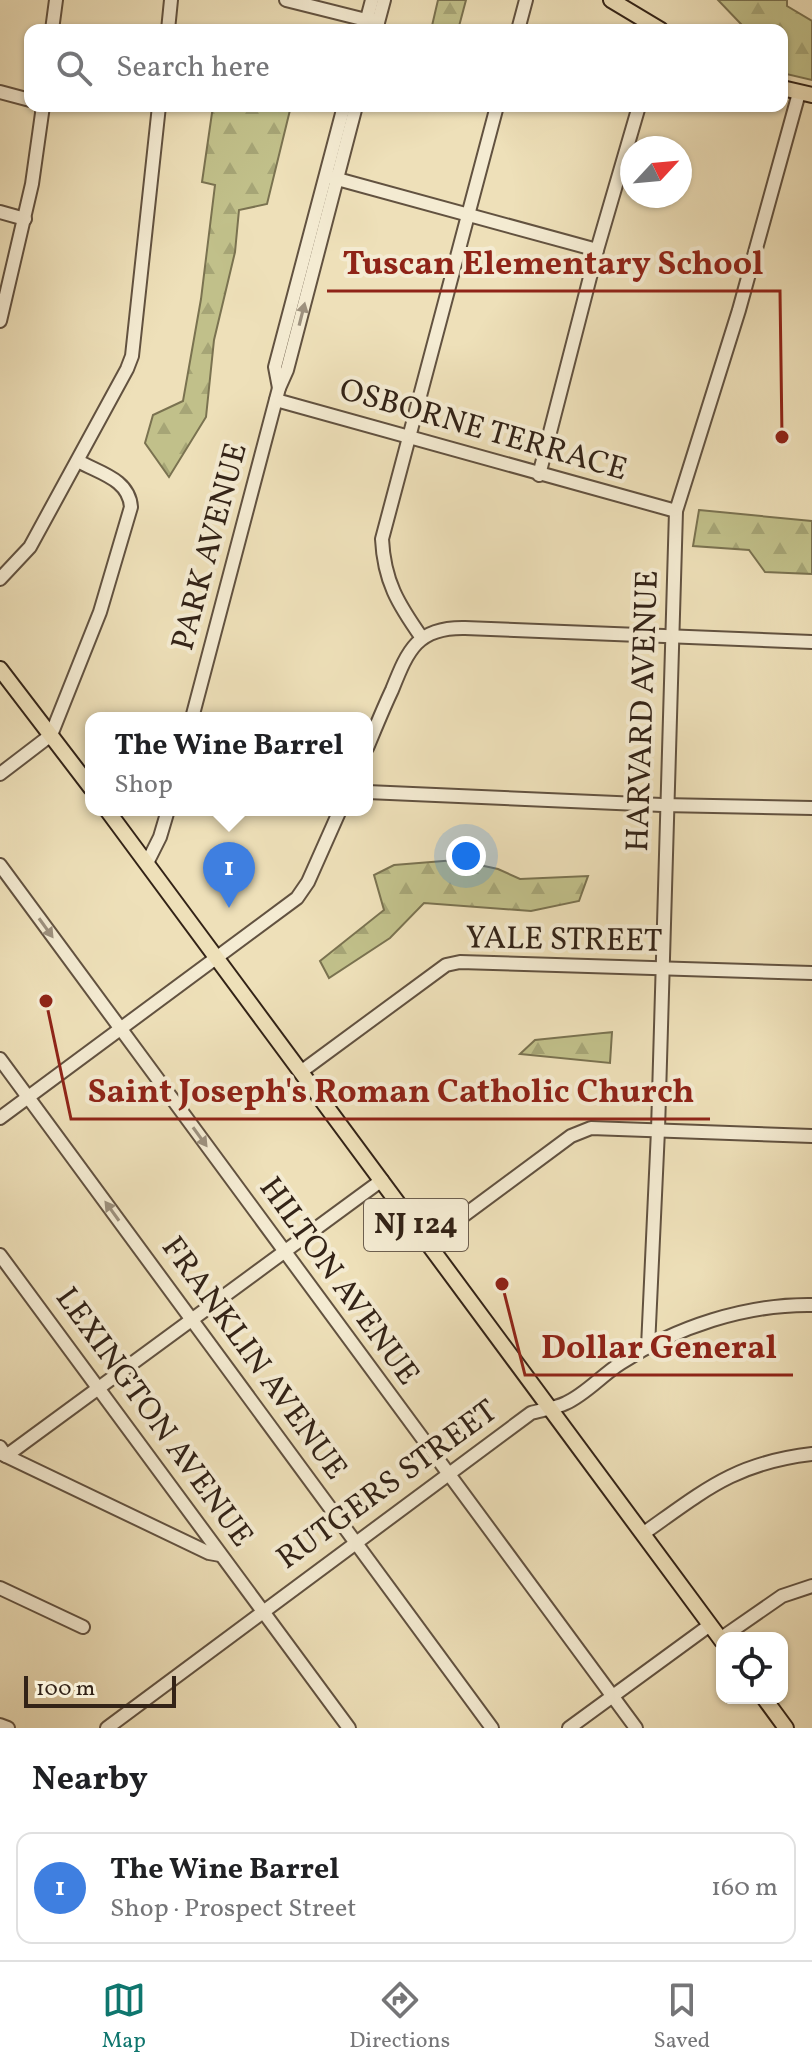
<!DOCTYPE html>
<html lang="en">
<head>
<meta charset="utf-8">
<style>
  body { margin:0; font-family:Vollkorn,serif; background:#f6f6f6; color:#202124 }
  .controls { position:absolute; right:24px; bottom:24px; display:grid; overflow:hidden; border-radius:16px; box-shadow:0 2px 6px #0004 }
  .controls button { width:72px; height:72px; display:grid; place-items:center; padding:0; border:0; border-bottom:2px solid #e0e0e0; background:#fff; color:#202124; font:40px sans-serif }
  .compass { position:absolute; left:620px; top:136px; width:72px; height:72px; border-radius:50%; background:#fff; box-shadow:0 2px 6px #0004; rotate:64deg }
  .scale { position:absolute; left:24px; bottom:20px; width:152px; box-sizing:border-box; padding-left:8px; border:4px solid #332317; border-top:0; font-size:22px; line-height:28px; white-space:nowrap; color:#332317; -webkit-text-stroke:6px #f4ebd2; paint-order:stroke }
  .you { position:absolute; left:466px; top:856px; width:28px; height:28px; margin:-20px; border:6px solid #fff; border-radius:50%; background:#1a73e8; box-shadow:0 0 0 12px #1a73e833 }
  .badge { display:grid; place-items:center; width:52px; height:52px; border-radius:50%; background:#0f766e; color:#fff; font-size:26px; font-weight:700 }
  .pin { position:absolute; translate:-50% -66px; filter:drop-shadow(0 2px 4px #0008) }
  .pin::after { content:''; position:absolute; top:42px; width:28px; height:24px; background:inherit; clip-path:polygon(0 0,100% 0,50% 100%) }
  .popup { position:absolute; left:85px; top:712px; width:288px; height:104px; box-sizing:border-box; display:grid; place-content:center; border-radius:16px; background:#fff; filter:drop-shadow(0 2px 6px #0005); font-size:26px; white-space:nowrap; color:#757577 }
  .popup b { font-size:30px; color:#202124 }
  .popup::after { content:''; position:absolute; left:50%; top:100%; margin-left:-16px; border:16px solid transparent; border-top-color:#fff }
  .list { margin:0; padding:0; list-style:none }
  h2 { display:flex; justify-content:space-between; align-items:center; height:104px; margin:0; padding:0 32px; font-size:34px }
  h2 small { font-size:26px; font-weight:400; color:#757577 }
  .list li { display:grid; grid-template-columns:52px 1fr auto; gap:24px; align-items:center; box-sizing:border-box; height:112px; margin:0 16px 16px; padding:0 16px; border:2px solid #e0e0e0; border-radius:16px }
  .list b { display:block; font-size:30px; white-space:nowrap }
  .list p { margin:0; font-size:26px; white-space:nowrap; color:#757577 }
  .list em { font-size:26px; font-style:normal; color:#757577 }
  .icon { flex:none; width:44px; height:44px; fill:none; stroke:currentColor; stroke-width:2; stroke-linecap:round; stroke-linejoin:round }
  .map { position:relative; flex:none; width:812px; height:1728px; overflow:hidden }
  .search { position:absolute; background:#fff; box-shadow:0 2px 6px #0004; left:24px; right:24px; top:24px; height:88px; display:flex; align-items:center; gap:20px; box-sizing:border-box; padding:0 28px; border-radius:16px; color:#757577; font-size:30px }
  .sheet { height:232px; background:#fff }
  nav { display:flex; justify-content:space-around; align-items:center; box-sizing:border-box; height:112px; border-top:2px solid #e0e0e0; background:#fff; font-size:22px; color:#757577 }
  nav a { display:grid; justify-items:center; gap:4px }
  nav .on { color:#0f766e }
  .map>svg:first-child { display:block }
  .forest { fill:url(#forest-firs); stroke:#7a7250; stroke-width:2 }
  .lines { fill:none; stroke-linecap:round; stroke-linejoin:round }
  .minor-casing { stroke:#625240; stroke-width:16 }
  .major-casing { stroke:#332317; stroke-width:18 }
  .minor { stroke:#f4ebd2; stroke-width:12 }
  .major { stroke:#eee0b9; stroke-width:14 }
  .oneway { fill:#9d917e }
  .labels { text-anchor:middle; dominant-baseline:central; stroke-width:8; stroke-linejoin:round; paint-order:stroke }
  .shield { fill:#f4ebd2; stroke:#6d5f4f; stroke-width:2 }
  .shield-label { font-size:30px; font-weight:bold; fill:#332317 }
  .street-label { font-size:32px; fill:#332317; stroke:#f4ebd2 }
  .leader { fill:none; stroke:#8f2418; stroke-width:3 }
  .callout-dot { fill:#8f2418; stroke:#f4ebd2; stroke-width:3 }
  .callout-label { font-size:34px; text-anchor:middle; font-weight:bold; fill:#8f2418; stroke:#f4ebd2; stroke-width:8; stroke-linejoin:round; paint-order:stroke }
</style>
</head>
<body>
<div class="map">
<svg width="812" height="1728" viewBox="0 0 812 1728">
  <defs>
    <pattern id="forest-firs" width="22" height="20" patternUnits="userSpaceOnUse" patternTransform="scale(2)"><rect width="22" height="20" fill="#c1c08a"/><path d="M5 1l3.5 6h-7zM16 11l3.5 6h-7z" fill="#a6a576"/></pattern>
  </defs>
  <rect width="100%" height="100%" fill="#eee0b9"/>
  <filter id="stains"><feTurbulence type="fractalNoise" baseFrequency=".0025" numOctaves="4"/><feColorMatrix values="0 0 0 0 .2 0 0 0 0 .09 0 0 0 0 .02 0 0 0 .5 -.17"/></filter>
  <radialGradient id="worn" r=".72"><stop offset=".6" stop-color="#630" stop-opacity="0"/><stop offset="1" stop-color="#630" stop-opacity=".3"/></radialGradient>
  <g class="forest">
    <polygon points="438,0 466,0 458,30 431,30"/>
    <polygon points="718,0 787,0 787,6 812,21 812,80 782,73 782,30 739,30 741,24"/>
    <polygon points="213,106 291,106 267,204 239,210 235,252 214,340 206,417 169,477 145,443 153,415 183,401 201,299 215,185 202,182"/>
    <polygon points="699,510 812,521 812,574 765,572 749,550 693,546"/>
    <polygon points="456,860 498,869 520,879 588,876 579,901 531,911 424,903 390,938 329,978 320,961 384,910 374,875 394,865"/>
    <polygon points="612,1032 610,1063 520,1054 535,1040"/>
  </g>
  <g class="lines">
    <g class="minor-casing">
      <g id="minor">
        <polyline points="286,0 378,23"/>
        <polyline points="52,30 56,0"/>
        <polyline points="168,30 171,0"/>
        <polyline points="364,30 372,0"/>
        <polyline points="376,30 384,0"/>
        <polyline points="518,30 526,0"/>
        <polyline points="0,92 30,100"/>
        <polyline points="330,177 597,250"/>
        <polyline points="0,212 25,219"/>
        <polyline points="0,321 32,184 43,106"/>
        <polyline points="279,388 275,367 344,106"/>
        <polyline points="276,400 676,511"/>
        <polyline points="539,475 597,250 639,106"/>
        <polyline points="0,579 30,547 127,369 132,356 159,106"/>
        <path d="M422 638C398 604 384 581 382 539L497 106"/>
        <polyline points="192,718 279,388 287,370 356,106"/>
        <path d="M367 748C375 729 383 709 392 690 408 650 417 627 465 628L812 642"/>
        <path d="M0 774 51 735 100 612 131 507C129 479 99 473 78 461"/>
        <polyline points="367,792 662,805 812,808"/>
        <polyline points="147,863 160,837 168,810"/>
        <polyline points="0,865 636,1728"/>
        <polyline points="0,1059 492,1728"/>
        <polyline points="302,1071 446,965 460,962 812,973"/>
        <polyline points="0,1118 297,898 308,882 340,810"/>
        <polyline points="428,1242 571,1136 591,1128 812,1136"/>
        <polyline points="0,1255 349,1728"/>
        <polyline points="648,1347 658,1130 676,511 739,310 799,93"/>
        <polyline points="0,1447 6,1456 382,1180"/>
        <polyline points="2,1454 209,1553 220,1555"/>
        <path d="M644 1533C705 1490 735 1463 812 1454"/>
        <polyline points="0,1588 83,1627"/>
        <polyline points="720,1639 782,1596 812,1586"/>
        <polyline points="0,1725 8,1728"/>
        <path d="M107 1728 531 1413C542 1410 556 1408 566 1403 586 1394 602 1375 621 1363 676 1327 746 1304 812 1305"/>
        <polyline points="569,1728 710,1625"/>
      </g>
    </g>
    <g class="major-casing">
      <g id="major">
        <polyline points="611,0 661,30"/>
        <polyline points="782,88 812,95"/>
        <polyline points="0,669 91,788"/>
        <polyline points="107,810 722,1641"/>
        <polyline points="764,1698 786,1728"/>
      </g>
    </g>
    <use href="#minor" class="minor"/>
    <use href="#major" class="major"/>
  </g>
  <defs><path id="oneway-solid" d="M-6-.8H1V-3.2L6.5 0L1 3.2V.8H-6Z" transform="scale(2)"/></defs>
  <g class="oneway">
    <use href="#oneway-solid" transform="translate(302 314) rotate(-76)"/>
    <use href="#oneway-solid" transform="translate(46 928) rotate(54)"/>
    <use href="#oneway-solid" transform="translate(200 1137) rotate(54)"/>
    <use href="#oneway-solid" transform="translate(112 1211) rotate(-126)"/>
  </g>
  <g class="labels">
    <rect class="shield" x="364" y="1199" width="104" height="52" rx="6"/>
    <g class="shield-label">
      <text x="416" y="1225">NJ 124</text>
    </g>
    <g class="street-label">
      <text transform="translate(483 431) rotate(16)">OSBORNE TERRACE</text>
      <text transform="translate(211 547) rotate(-75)">PARK AVENUE</text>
      <text transform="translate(644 711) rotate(-88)">HARVARD AVENUE</text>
      <text transform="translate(564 941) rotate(1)">YALE STREET</text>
      <text transform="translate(338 1282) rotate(54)">HILTON AVENUE</text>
      <text transform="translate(253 1359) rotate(54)">FRANKLIN AVENUE</text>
      <text transform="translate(153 1418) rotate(54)">LEXINGTON AVENUE</text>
      <text transform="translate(388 1486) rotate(-36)">RUTGERS STREET</text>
    </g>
  </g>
  <path class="leader" d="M782 437L780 291H327M46 1001L71 1119H710M502 1284L525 1375H793"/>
  <g class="callout-dot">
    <circle cx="782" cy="437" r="8"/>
    <circle cx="46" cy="1001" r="8"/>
    <circle cx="502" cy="1284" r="8"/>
  </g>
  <g class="callout-label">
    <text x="553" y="274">Tuscan Elementary School</text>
    <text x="391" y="1102">Saint Joseph's Roman Catholic Church</text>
    <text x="659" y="1358">Dollar General</text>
  </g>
  <rect width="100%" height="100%" filter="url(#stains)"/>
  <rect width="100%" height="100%" fill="url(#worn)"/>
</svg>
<div class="controls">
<button><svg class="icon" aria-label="locate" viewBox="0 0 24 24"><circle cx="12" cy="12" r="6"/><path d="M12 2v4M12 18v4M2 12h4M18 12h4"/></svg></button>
</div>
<svg class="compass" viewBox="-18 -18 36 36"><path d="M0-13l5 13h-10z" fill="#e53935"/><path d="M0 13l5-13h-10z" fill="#757577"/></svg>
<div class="scale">100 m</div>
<div class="you"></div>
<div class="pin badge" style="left:229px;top:908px;background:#3f7fe0">1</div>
<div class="popup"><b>The Wine Barrel</b>Shop</div>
<div class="search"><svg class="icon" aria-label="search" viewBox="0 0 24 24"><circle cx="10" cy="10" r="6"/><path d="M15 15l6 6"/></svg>Search here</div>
</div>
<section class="sheet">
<h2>Nearby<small></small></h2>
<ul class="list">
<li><span class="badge" style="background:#3f7fe0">1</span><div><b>The Wine Barrel</b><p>Shop · Prospect Street</p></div><em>160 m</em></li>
</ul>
</section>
<nav>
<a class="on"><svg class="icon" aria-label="map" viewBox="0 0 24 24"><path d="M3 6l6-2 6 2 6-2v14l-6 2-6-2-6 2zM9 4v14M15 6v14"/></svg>Map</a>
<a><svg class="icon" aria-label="directions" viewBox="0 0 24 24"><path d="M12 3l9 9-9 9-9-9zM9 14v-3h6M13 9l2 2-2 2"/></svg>Directions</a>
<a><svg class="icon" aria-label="saved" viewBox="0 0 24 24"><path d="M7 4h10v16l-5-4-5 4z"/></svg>Saved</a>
</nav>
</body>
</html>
